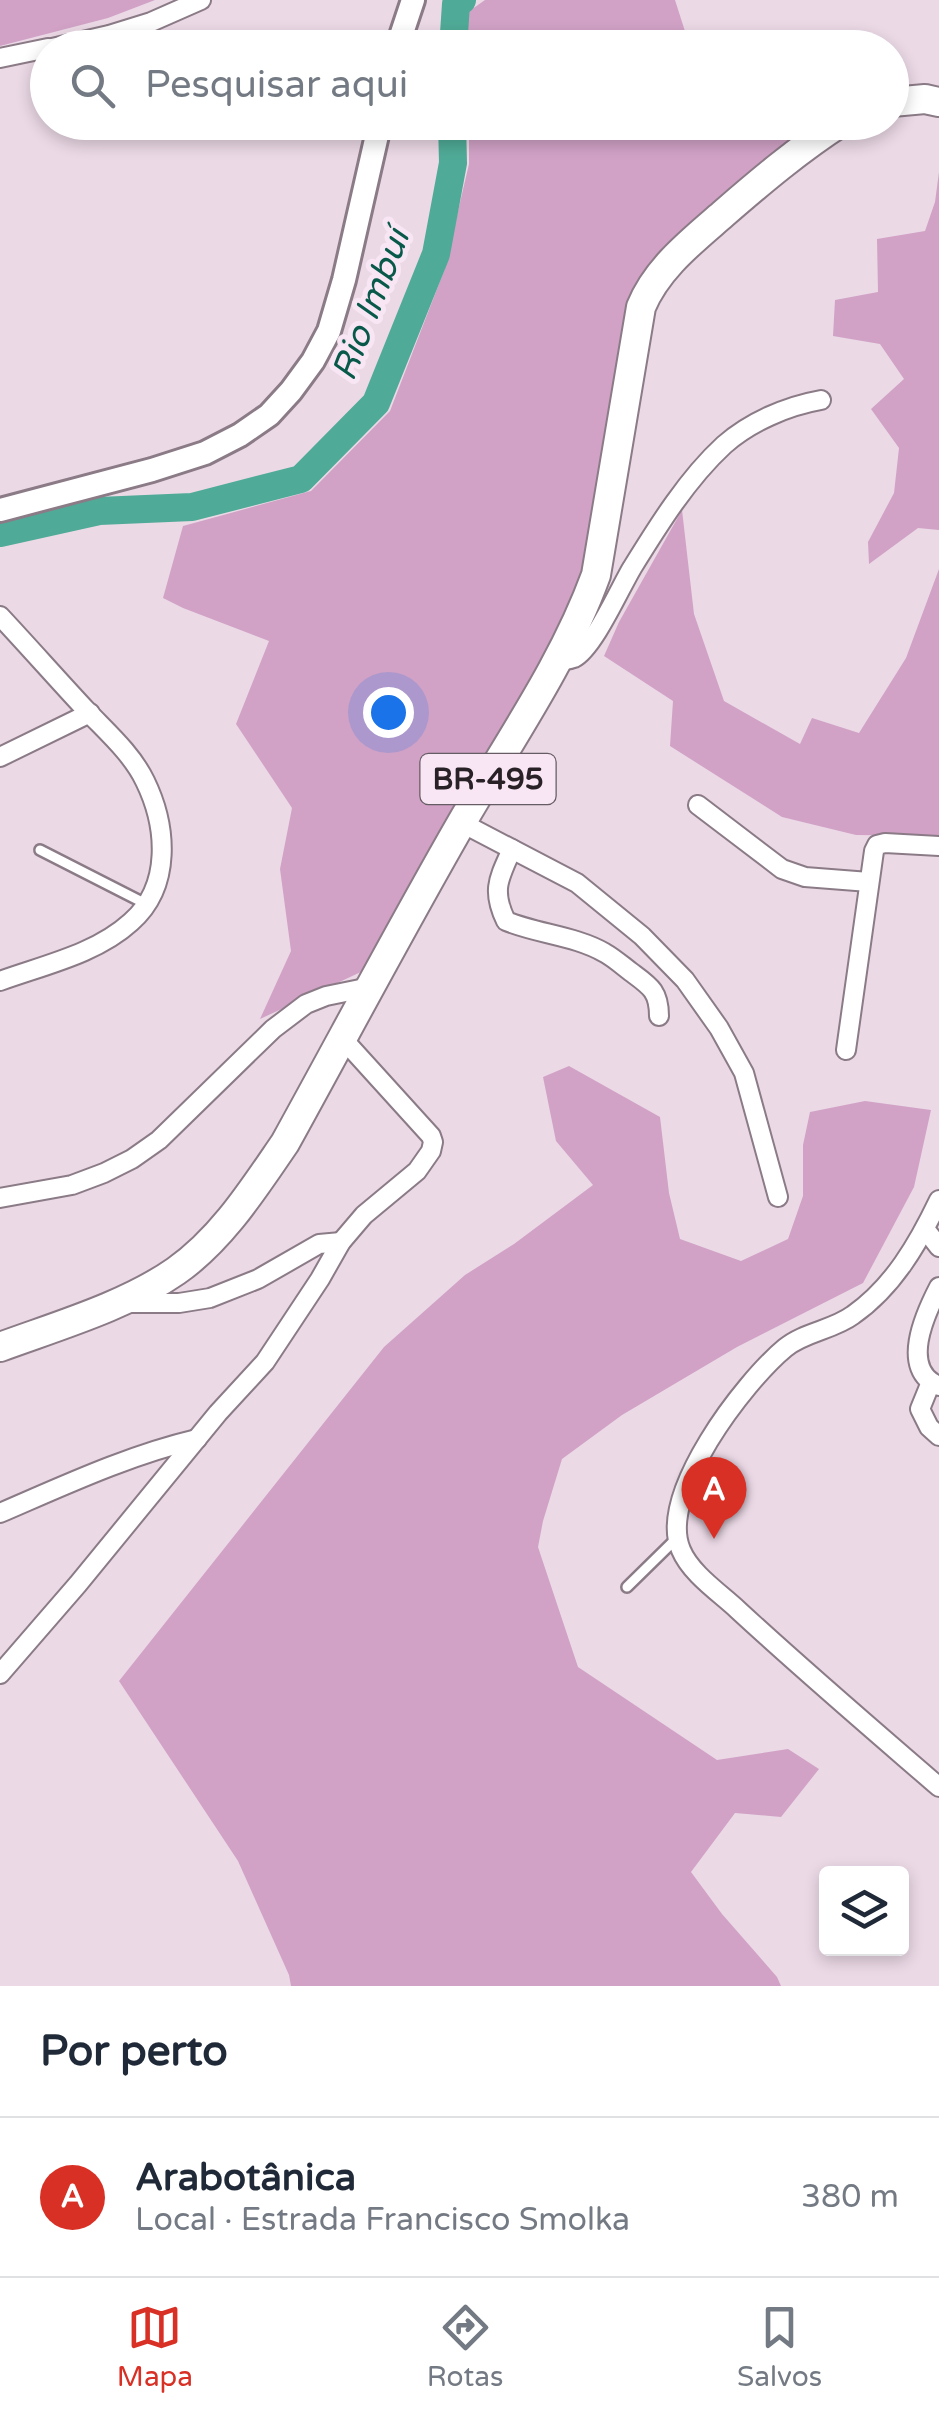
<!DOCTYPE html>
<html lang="pt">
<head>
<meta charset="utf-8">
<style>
  body { margin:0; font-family:"Varela Round",sans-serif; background:#f2f2f3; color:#1f2937 }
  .controls { position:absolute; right:30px; bottom:30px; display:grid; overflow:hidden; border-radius:10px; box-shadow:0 5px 15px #0003 }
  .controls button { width:90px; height:90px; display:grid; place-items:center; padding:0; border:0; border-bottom:2px solid #e0e1e3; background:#fff; color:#1f2937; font:50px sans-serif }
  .you { position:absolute; left:388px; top:712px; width:35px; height:35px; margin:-25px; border:8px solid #fff; border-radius:50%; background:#1a73e8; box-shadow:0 0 0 15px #1a73e833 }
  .badge { display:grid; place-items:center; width:65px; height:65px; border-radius:50%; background:#d93025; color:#fff; font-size:32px; font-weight:700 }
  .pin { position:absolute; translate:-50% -82px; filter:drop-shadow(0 2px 5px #0008) }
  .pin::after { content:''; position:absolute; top:52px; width:35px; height:30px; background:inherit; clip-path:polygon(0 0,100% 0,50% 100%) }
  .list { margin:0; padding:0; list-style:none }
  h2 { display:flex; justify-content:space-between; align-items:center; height:130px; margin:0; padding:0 40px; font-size:42px }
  h2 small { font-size:32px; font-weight:400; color:#747a83 }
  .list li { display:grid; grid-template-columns:65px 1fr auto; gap:30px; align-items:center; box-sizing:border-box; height:160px; padding:0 40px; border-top:2px solid #e0e1e3 }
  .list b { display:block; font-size:38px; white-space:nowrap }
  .list p { margin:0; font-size:32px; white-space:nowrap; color:#747a83 }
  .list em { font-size:32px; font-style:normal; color:#747a83 }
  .icon { flex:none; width:55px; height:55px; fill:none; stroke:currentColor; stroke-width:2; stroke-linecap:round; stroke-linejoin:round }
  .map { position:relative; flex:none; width:939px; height:1986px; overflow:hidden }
  .search { position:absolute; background:#fff; box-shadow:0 5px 15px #0003; left:30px; right:30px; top:30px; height:110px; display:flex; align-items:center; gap:25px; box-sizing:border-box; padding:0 35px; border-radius:55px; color:#747a83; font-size:38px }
  .sheet { height:290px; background:#fff }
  nav { display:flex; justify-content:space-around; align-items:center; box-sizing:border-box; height:140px; border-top:2px solid #e0e1e3; background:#fff; font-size:28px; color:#747a83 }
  nav a { display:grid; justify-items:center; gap:5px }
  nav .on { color:#d93025 }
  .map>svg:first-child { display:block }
  .green { fill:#d1a2c6 }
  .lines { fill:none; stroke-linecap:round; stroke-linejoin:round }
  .river { stroke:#4fab97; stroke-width:28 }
  .service-casing { stroke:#8b7b87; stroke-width:14 }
  .minor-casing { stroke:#8b7b87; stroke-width:22 }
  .tertiary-casing { stroke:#8b7b87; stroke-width:28 }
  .primary-casing { stroke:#8b7b87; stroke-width:32 }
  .service { stroke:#fff; stroke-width:9 }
  .minor { stroke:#fff; stroke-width:18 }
  .tertiary { stroke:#fff; stroke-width:22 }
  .primary { stroke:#fff; stroke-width:28 }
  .labels { text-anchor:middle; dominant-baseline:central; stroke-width:10; stroke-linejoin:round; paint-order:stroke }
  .shield { fill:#f8e6f4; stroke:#665c64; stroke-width:2.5 }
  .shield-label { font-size:30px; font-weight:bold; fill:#282126 }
  .water-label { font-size:35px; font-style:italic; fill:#09594b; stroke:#f8e6f4 }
</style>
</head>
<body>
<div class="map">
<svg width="939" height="1986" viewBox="0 0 939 1986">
  <rect width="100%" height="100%" fill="#ebd9e6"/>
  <g class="green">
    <polygon points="0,0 155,0 108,18 0,46"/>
    <polygon points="485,0 675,0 690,47 468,47 468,12"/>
    <polygon points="713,122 741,134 763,123 817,123 640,278 588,561 543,660 363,971 260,1019 291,951 280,869 292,808 236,724 269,641 183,608 163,598 183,526 311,491 390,411 444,271 469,164 469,123"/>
    <polygon points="939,172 939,530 918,528 869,564 868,542 894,493 899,448 871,409 904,379 880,344 833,336 835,300 878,292 877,239 925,231 935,202"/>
    <polygon points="682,510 694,614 724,701 800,744 812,718 859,733 906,658 939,569 939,836 856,835 782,817 670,746 673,701 604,656 619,622"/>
    <polygon points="569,1066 660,1117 669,1193 680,1239 741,1261 788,1239 803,1196 803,1145 810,1112 865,1101 931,1110 914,1187 863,1283 737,1347 622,1415 562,1459 543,1521 538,1547 578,1667 717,1760 788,1749 819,1769 781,1817 735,1813 691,1872 722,1914 777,1977 781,1986 291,1986 289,1975 238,1861 119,1681 384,1347 465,1275 514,1244 593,1185 556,1141 543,1077"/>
  </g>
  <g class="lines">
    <g class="river">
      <polyline points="453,48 456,4 462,0"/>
      <polyline points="0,533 99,511 192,507 301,479 376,403 436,254 453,163 452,122"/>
    </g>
    <g class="service-casing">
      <g id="service">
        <polyline points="40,850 146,904"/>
        <polyline points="627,1587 678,1537"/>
      </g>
    </g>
    <g class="minor-casing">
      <g id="minor">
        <polyline points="52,48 109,35 151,22 201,0"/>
        <polyline points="0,58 48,48"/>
        <path d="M0 616C29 647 58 680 87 711 108 733 132 754 145 781 167 826 172 886 131 922 96 954 44 965 0 981"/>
        <path d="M559 661C564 660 569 660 574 658 593 649 620 588 632 568 658 526 687 479 724 445 750 422 787 406 821 400"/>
        <polyline points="0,757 90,713"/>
        <polyline points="698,805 782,869 805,877 869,882"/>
        <polyline points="462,823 577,883 642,936 685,980 719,1028 744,1073 778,1197"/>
        <path d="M512 849C499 878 491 890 506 921 538 934 576 936 605 953 614 958 623 966 631 972 650 986 659 991 659 1016"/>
        <polyline points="846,1050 874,851 877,845 885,843 939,846"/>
        <polyline points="0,1198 72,1185 104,1173 132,1159 159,1140 273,1029 306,1004 326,996 370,987"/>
        <path d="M939 1200C918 1244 893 1287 853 1315 833 1330 804 1332 785 1348 744 1382 657 1495 681 1550 691 1574 720 1593 738 1610 804 1671 872 1729 939 1787"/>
        <polyline points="925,1229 939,1247"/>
        <path d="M939 1287C925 1314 899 1370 939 1386"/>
        <polyline points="126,1303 179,1303 210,1298 258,1279 319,1244 341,1242"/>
        <polyline points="931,1382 920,1409 929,1427 939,1436"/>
        <path d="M0 1513C65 1485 129 1455 197 1439"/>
        <polyline points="0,1674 78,1584 218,1413 265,1362 320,1279 341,1242 364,1215 417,1171 431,1151 433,1142 431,1136 343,1039"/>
      </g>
    </g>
    <g class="tertiary-casing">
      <g id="tertiary">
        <polyline points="397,48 413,0"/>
        <polyline points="0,510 152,470 205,453 240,435 269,415 291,391 313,361 329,331 344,280 380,122"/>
      </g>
    </g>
    <g class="primary-casing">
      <g id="primary">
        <polyline points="892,102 925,99 939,102"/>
        <path d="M0 1347C57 1326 126 1306 176 1271 222 1239 254 1188 285 1143 344 1036 401 928 462 822 509 741 564 663 596 575L641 307C657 268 692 241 723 214 761 181 799 149 841 122"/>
      </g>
    </g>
    <use href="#service" class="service"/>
    <use href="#minor" class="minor"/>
    <use href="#tertiary" class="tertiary"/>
    <use href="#primary" class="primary"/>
  </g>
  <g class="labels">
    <rect class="shield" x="420.5" y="754" width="135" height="50" rx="8"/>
    <g class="shield-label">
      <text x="488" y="779">BR-495</text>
    </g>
    <g class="water-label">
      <text transform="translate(371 305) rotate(-69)">Rio Imbuí</text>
    </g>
  </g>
</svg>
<div class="controls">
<button><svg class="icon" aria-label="layers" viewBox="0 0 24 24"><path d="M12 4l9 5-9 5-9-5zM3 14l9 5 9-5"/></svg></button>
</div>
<div class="you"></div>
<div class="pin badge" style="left:714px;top:1539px">A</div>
<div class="search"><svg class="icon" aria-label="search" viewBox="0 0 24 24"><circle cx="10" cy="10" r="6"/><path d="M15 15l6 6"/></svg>Pesquisar aqui</div>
</div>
<section class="sheet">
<h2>Por perto<small></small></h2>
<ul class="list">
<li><span class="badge">A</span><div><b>Arabotânica</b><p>Local · Estrada Francisco Smolka</p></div><em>380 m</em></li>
</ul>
</section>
<nav>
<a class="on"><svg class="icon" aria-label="map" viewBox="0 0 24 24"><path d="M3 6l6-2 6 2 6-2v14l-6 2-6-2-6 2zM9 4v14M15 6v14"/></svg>Mapa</a>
<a><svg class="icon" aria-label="directions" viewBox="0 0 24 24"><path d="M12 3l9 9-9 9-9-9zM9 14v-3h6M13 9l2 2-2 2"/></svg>Rotas</a>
<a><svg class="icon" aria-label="saved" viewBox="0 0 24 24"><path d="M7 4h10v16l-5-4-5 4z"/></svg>Salvos</a>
</nav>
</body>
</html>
